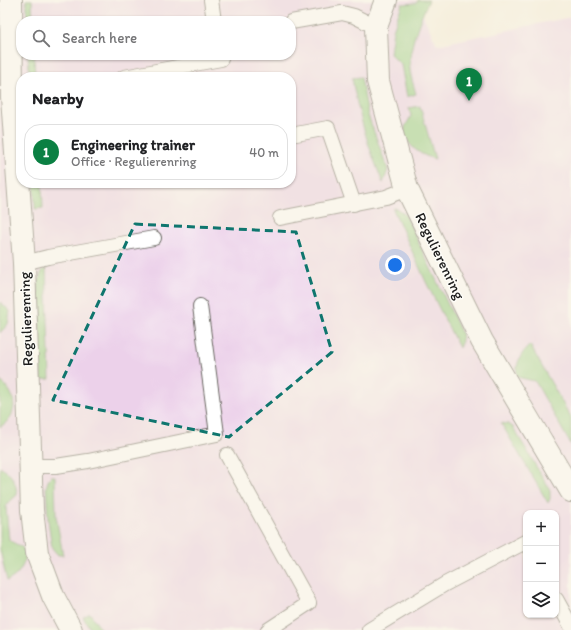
<!DOCTYPE html>
<html lang="en">
<head>
<meta charset="utf-8">
<style>
  body { margin:0; font-family:Itim,sans-serif; background:#f6f6f6; color:#202124 }
  .controls { position:absolute; right:12px; bottom:12px; display:grid; overflow:hidden; border-radius:8px; box-shadow:0 1px 3px #0004 }
  .controls button { width:36px; height:36px; display:grid; place-items:center; padding:0; border:0; border-bottom:1px solid #e0e0e0; background:#fff; color:#202124; font:20px sans-serif }
  .you { position:absolute; left:395px; top:265px; width:14px; height:14px; margin:-10px; border:3px solid #fff; border-radius:50%; background:#1a73e8; box-shadow:0 0 0 6px #1a73e833 }
  .badge { display:grid; place-items:center; width:26px; height:26px; border-radius:50%; background:#0b8043; color:#fff; font-size:13px; font-weight:700 }
  .pin { position:absolute; translate:-50% -33px; filter:drop-shadow(0 1px 2px #0008) }
  .pin::after { content:''; position:absolute; top:21px; width:14px; height:12px; background:inherit; clip-path:polygon(0 0,100% 0,50% 100%) }
  .list { margin:0; padding:0; list-style:none }
  h2 { display:flex; justify-content:space-between; align-items:center; height:52px; margin:0; padding:0 16px; font-size:17px }
  h2 small { font-size:13px; font-weight:400; color:#757577 }
  .list li { display:grid; grid-template-columns:26px 1fr auto; gap:12px; align-items:center; box-sizing:border-box; height:56px; margin:0 8px 8px; padding:0 8px; border:1px solid #e0e0e0; border-radius:16px }
  .list b { display:block; font-size:15px; white-space:nowrap }
  .list p { margin:0; font-size:13px; white-space:nowrap; color:#757577 }
  .list em { font-size:13px; font-style:normal; color:#757577 }
  .icon { flex:none; width:22px; height:22px; fill:none; stroke:currentColor; stroke-width:2; stroke-linecap:round; stroke-linejoin:round }
  .map { position:relative; flex:none; width:571px; height:630px; overflow:hidden }
  .search { position:absolute; background:#fff; box-shadow:0 1px 3px #0004; left:16px; top:16px; width:280px; height:44px; display:flex; align-items:center; gap:10px; box-sizing:border-box; padding:0 14px; border-radius:16px; color:#757577; font-size:15px }
  .panel { position:absolute; background:#fff; box-shadow:0 1px 3px #0004; left:16px; top:72px; width:280px; height:116px; border-radius:16px }
  .map>svg:first-child { display:block }
  .built { fill:#ecd1ea; fill-rule:evenodd }
  .green { fill:#91cc80; stroke:#56744e }
  .lines { fill:none; stroke-linecap:round; stroke-linejoin:round }
  .service-casing { stroke:#686660; stroke-width:16 }
  .minor-casing { stroke:#686660; stroke-width:24 }
  .service { stroke:#fff; stroke-width:14 }
  .minor { stroke:#fff; stroke-width:22 }
  .marked { fill:none; stroke:#0f766e; stroke-width:3; stroke-dasharray:8 5; stroke-linejoin:round }
  .labels { text-anchor:middle; dominant-baseline:central; stroke-width:3; stroke-linejoin:round; paint-order:stroke }
  .street-label { font-size:15px; fill:#1c1c1c; stroke:#fdfcf7 }
</style>
</head>
<body>
<div class="map">
<svg width="571" height="630" viewBox="0 0 571 630">
  <rect width="100%" height="100%" fill="#fdfcf7"/>
  <filter id="ink" filterUnits="userSpaceOnUse"><feTurbulence type="fractalNoise" baseFrequency=".025" numOctaves="2"/><feDisplacementMap in="SourceGraphic" scale="8" xChannelSelector="R" yChannelSelector="G"/><feConvolveMatrix kernelMatrix="1 2 1 2 8 2 1 2 1" color-interpolation-filters="sRGB"/></filter>
  <filter id="wash" filterUnits="userSpaceOnUse"><feTurbulence type="fractalNoise" baseFrequency=".012" numOctaves="4" result="noise"/><feDisplacementMap in="SourceGraphic" scale="16" xChannelSelector="R" yChannelSelector="G"/><feGaussianBlur stdDeviation="0.9" result="paint"/><feColorMatrix in="noise" values="0 0 0 0 0 0 0 0 0 0 0 0 0 0 0 0 0 1.4 0 .05"/><feComposite in="paint" operator="in"/></filter>
  <g filter="url(#wash)">
    <rect width="100%" height="100%" fill="#f6efdd"/>
    <path class="built" d="M0 0H416L437 45 571 17V630H0ZM21 21H291V55H21ZM21 77H291V183H21ZM526 513H556V615H526Z"/>
    <g class="green">
      <polygon points="26,0 32,0 33,21 27,21"/>
      <path d="M418 0H429C420 19 408 49 410 70 411 78 414 86 416 94L407 97 401 65 390 54 393 30 402 4 416 3Z"/>
      <polygon points="28,55 34,55 35,77 29,73"/>
      <path d="M361 77 368 115 388 170 383 183C369 149 358 114 352 78Z"/>
      <path d="M420 106 435 159C420 155 410 148 404 134L405 127 411 116 409 108Z"/>
      <polygon points="34,183 42,183 43,208 35,209"/>
      <polygon points="395,208 402,212 406,216 461,332 462,341 459,348 426,282 393,209"/>
      <polygon points="46,267 50,379 41,380 38,282 42,271"/>
      <polygon points="0,302 10,311 8,324 0,333"/>
      <path d="M530 345 571 418V445L536 383 534 381 517 377C515 365 520 354 530 345Z"/>
      <path d="M0 381C17 393 20 415 0 427Z"/>
      <polygon points="501,423 508,424 513,427 550,490 550,499 548,503"/>
      <path d="M0 467C12 474 16 481 17 495L7 504 6 508 9 540C13 543 19 545 23 548 29 555 22 569 17 574 15 577 10 579 7 581L0 550Z"/>
      <polygon points="51,476 55,476 56,516 63,555 58,555 52,548 48,520 46,487 48,481"/>
      <polygon points="90,613 101,630 91,630 83,617"/>
    </g>
  </g>
  <g filter="url(#ink)">
    <g class="lines">
      <g class="service-casing">
        <g id="service">
          <polyline points="211,0 214,21"/>
          <polyline points="291,22 342,13 354,16 376,27"/>
          <polyline points="124,77 221,59 220,55"/>
          <polyline points="291,135 328,128 354,204"/>
          <polyline points="280,218 386,197 407,189"/>
          <polyline points="24,263 48,257 154,238"/>
          <polyline points="227,455 309,603 268,630"/>
          <polyline points="30,466 56,466 88,461 217,434 200,306"/>
          <polyline points="556,599 571,626"/>
          <polyline points="369,630 445,584 525,542 526,545"/>
        </g>
      </g>
      <g class="minor-casing">
        <g id="minor">
          <polyline points="11,0 12,97 24,263 32,510 37,553 53,596 71,630"/>
          <polyline points="386,0 376,27 378,81 407,189 482,341 571,491"/>
        </g>
      </g>
      <use href="#service" class="service"/>
      <use href="#minor" class="minor"/>
    </g>
  </g>
  <path d="M0 0H571V630H0ZM135 224 296 232 332 352 229 437 53 400Z" fill="#f6efdd" fill-opacity=".55" fill-rule="evenodd"/>
  <path class="marked" d="M135 224 296 232 332 352 229 437 53 400Z"/>
  <g class="labels">
    <g class="street-label">
      <text transform="translate(440 256) rotate(64)">Regulierenring</text>
      <text transform="translate(26 319) rotate(-92)">Regulierenring</text>
    </g>
  </g>
</svg>
<div class="controls">
<button>+</button>
<button>−</button>
<button><svg class="icon" aria-label="layers" viewBox="0 0 24 24"><path d="M12 4l9 5-9 5-9-5zM3 14l9 5 9-5"/></svg></button>
</div>
<div class="you"></div>
<div class="pin badge" style="left:469px;top:101px">1</div>
<div class="search"><svg class="icon" aria-label="search" viewBox="0 0 24 24"><circle cx="10" cy="10" r="6"/><path d="M15 15l6 6"/></svg>Search here</div>
<section class="panel">
<h2>Nearby<small></small></h2>
<ul class="list">
<li><span class="badge">1</span><div><b>Engineering trainer</b><p>Office · Regulierenring</p></div><em>40 m</em></li>
</ul>
</section>
</div>
</body>
</html>
